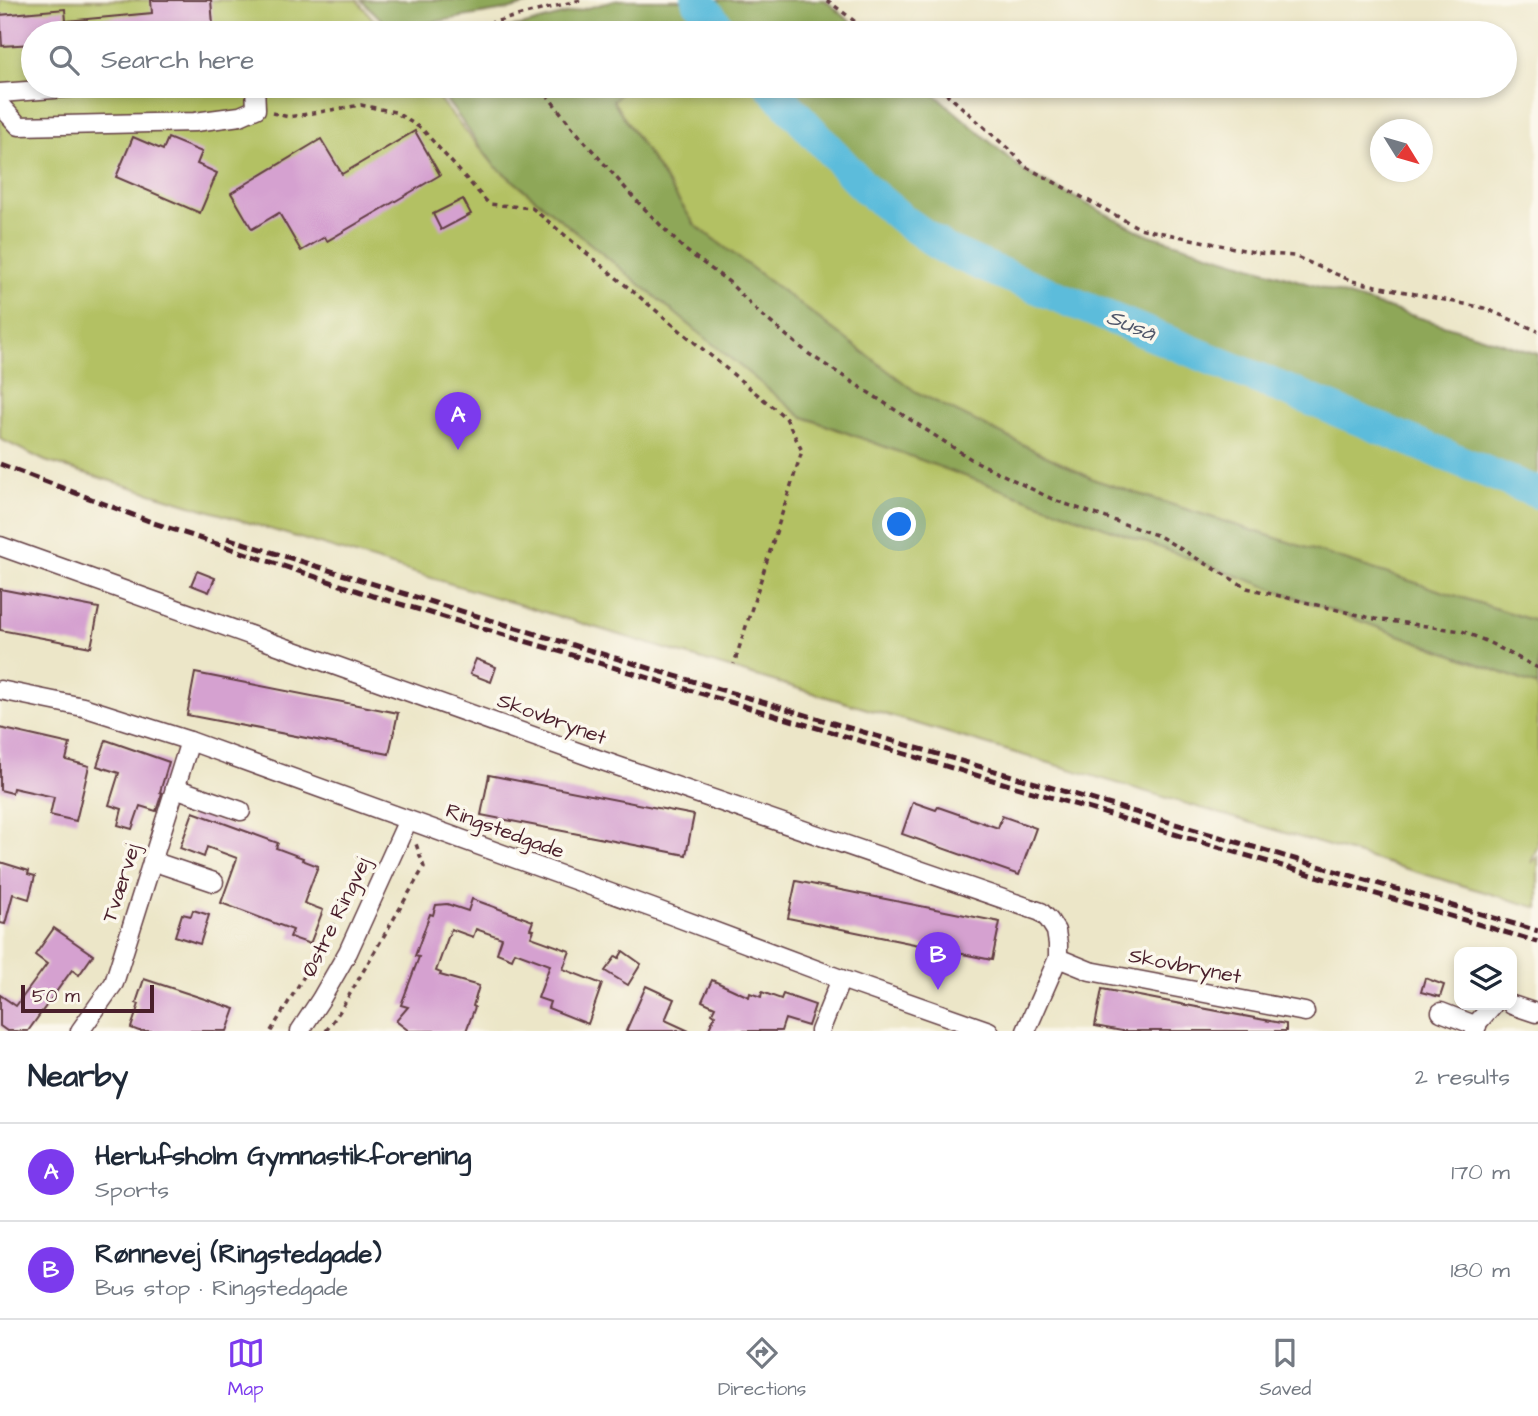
<!DOCTYPE html>
<html lang="en">
<head>
<meta charset="utf-8">
<style>
  body { margin:0; font-family:"Architects Daughter",sans-serif; background:#f2f2f3; color:#1f2937 }
  .controls { position:absolute; right:21px; bottom:21px; display:grid; overflow:hidden; border-radius:14px; box-shadow:0 4px 10px #0003 }
  .controls button { width:63px; height:63px; display:grid; place-items:center; padding:0; border:0; border-bottom:2px solid #e0e1e3; background:#fff; color:#1f2937; font:35px sans-serif }
  .compass { position:absolute; left:1370px; top:119px; width:63px; height:63px; border-radius:50%; background:#fff; box-shadow:0 4px 10px #0003; rotate:127deg }
  .scale { position:absolute; left:21px; bottom:18px; width:133px; box-sizing:border-box; padding-left:7px; border:4px solid #4a1f2b; border-top:0; font-size:19px; line-height:24px; white-space:nowrap; color:#4a1f2b; -webkit-text-stroke:5px #fbf7ec; paint-order:stroke }
  .you { position:absolute; left:900px; top:525px; width:24px; height:24px; margin:-18px; border:5px solid #fff; border-radius:50%; background:#1a73e8; box-shadow:0 0 0 10px #1a73e833 }
  .badge { display:grid; place-items:center; width:46px; height:46px; border-radius:50%; background:#7c3aed; color:#fff; font-size:23px; font-weight:700 }
  .pin { position:absolute; translate:-50% -58px; filter:drop-shadow(0 2px 4px #0008) }
  .pin::after { content:''; position:absolute; top:37px; width:24px; height:21px; background:inherit; clip-path:polygon(0 0,100% 0,50% 100%) }
  .list { margin:0; padding:0; list-style:none }
  h2 { display:flex; justify-content:space-between; align-items:center; height:91px; margin:0; padding:0 28px; font-size:30px }
  h2 small { font-size:23px; font-weight:400; color:#747a83 }
  .list li { display:grid; grid-template-columns:46px 1fr auto; gap:21px; align-items:center; box-sizing:border-box; height:98px; padding:0 28px; border-top:2px solid #e0e1e3 }
  .list b { display:block; font-size:26px; white-space:nowrap }
  .list p { margin:0; font-size:23px; white-space:nowrap; color:#747a83 }
  .list em { font-size:23px; font-style:normal; color:#747a83 }
  .icon { flex:none; width:38px; height:38px; fill:none; stroke:currentColor; stroke-width:2; stroke-linecap:round; stroke-linejoin:round }
  .map { position:relative; flex:none; width:1538px; height:1031px; overflow:hidden }
  .search { position:absolute; background:#fff; box-shadow:0 4px 10px #0003; left:21px; right:21px; top:21px; height:77px; display:flex; align-items:center; gap:18px; box-sizing:border-box; padding:0 24px; border-radius:38px; color:#747a83; font-size:26px }
  .sheet { height:287px; background:#fff }
  nav { display:flex; justify-content:space-around; align-items:center; box-sizing:border-box; height:98px; border-top:2px solid #e0e1e3; background:#fff; font-size:19px; color:#747a83 }
  nav a { display:grid; justify-items:center; gap:4px }
  nav .on { color:#7c3aed }
  .map>svg:first-child { display:block }
  .green { fill:#b3c163; stroke:#7e7047; stroke-width:2 }
  .forest { fill:#8ea759; stroke:#6c6342; stroke-width:2 }
  .lines { fill:none; stroke-linecap:round; stroke-linejoin:round }
  .river { stroke:#5cbcdb; stroke-width:32 }
  .building { fill:#d5a1d0 }
  .minor-casing { stroke:#623d43; stroke-width:21 }
  .path { stroke:#623d43; stroke-width:3.5; stroke-dasharray:5 5; stroke-linecap:butt }
  .minor { stroke:#fff; stroke-width:18 }
  .rail { stroke:#4a1f2b; stroke-width:5; stroke-dasharray:10 5; stroke-linecap:butt }
  .labels { text-anchor:middle; dominant-baseline:central; stroke-width:7; stroke-linejoin:round; paint-order:stroke }
  .street-label { font-size:21px; fill:#4a1f2b; stroke:#fbf7ec }
  .water-label { font-size:23px; font-style:italic; fill:#505669; stroke:#fbf7ec }
</style>
</head>
<body>
<div class="map">
<svg width="1538" height="1031" viewBox="0 0 1538 1031">
  <rect width="100%" height="100%" fill="#fbf7ec"/>
  <filter id="ink" filterUnits="userSpaceOnUse"><feTurbulence type="fractalNoise" baseFrequency=".0143" numOctaves="2"/><feDisplacementMap in="SourceGraphic" scale="14" xChannelSelector="R" yChannelSelector="G"/><feConvolveMatrix kernelMatrix="1 2 1 2 8 2 1 2 1" color-interpolation-filters="sRGB"/></filter>
  <filter id="wash" filterUnits="userSpaceOnUse"><feTurbulence type="fractalNoise" baseFrequency=".00686" numOctaves="4" result="noise"/><feDisplacementMap in="SourceGraphic" scale="28" xChannelSelector="R" yChannelSelector="G"/><feGaussianBlur stdDeviation="1.57" result="paint"/><feColorMatrix in="noise" values="0 0 0 0 0 0 0 0 0 0 0 0 0 0 0 0 0 1.4 0 .05"/><feComposite in="paint" operator="in"/></filter>
  <g filter="url(#wash)">
    <rect width="100%" height="100%" fill="#ece6c8"/>
    <g class="green">
      <polygon points="0,0 357,0 385,33 33,33 33,86 428,86 494,165 801,416 1538,686 1538,845 1531,863 1538,857 1538,908 719,665 45,461 0,439"/>
      <polygon points="700,4 724,33 674,33"/>
      <polygon points="627,86 770,86 865,188 945,249 981,265 1526,488 1538,499 1538,622 1095,480 916,392 695,225 613,101"/>
    </g>
    <g class="forest">
      <polygon points="361,0 541,0 511,9 391,29"/>
      <polygon points="617,0 825,0 864,33 724,33 700,5 674,33 480,33 525,25"/>
      <polygon points="436,86 627,86 613,101 695,225 916,392 1095,480 1538,622 1538,686 801,416 494,165"/>
      <polygon points="770,86 925,86 1025,172 1143,233 1538,354 1538,490 1526,488 981,265 945,249 905,221 865,188"/>
    </g>
    <g class="lines">
      <g class="river">
        <polyline points="697,0 724,33"/>
        <polyline points="770,86 865,188 905,221 945,249 981,265 1538,493"/>
      </g>
    </g>
    <g id="blocks">
      <g class="building">
        <polygon points="151,0 211,0 213,25 141,31 141,33 33,33 33,44 2,46 0,15 65,9 66,21 152,13"/>
        <polygon points="415,131 440,175 327,241 325,237 301,251 279,213 252,229 231,193 321,139 342,174"/>
        <polygon points="133,137 163,150 168,138 202,152 197,164 217,173 200,213 116,177"/>
        <polygon points="463,199 471,214 441,230 433,214"/>
        <polygon points="197,571 215,578 209,592 191,585"/>
        <polygon points="0,589 99,608 91,647 0,630"/>
        <polygon points="476,659 496,667 491,682 470,674"/>
        <polygon points="195,673 398,713 389,754 187,715"/>
        <polygon points="0,728 70,744 66,760 89,766 76,821 50,815 54,797 13,788 12,793 0,790"/>
        <polygon points="106,740 169,762 160,792 162,793 156,811 140,806 132,829 118,825 122,809 109,805 119,773 97,766"/>
        <polygon points="489,775 694,815 686,855 481,815"/>
        <polygon points="913,802 936,810 938,807 998,828 1002,816 1036,828 1019,875 902,834"/>
        <polygon points="193,812 278,843 276,848 303,858 302,860 318,866 304,903 323,910 310,944 290,937 293,930 221,903 237,858 207,847 204,857 180,848"/>
        <polygon points="0,862 29,871 28,874 35,876 29,899 13,894 5,924 0,923"/>
        <polygon points="796,881 1000,922 992,960 788,918"/>
        <polygon points="472,899 533,921 530,929 534,930 531,937 570,951 563,969 602,984 588,1024 548,1008 550,1002 538,998 550,965 515,952 512,959 497,953 502,938 476,929 473,937 451,929 436,971 441,973 440,975 479,986 473,1006 475,1007 466,1031 409,1031 396,1021 408,1007 401,1005 419,957 415,956 430,914 433,915 436,905 447,904 468,911"/>
        <polygon points="193,910 209,915 200,944 175,936 182,914 191,916"/>
        <polygon points="54,928 93,955 79,975 72,970 28,1031 7,1031 0,1026 0,995 16,1006 47,964 35,955"/>
        <polygon points="623,951 641,964 628,985 605,971 616,956 619,958"/>
        <polygon points="1425,978 1444,985 1440,997 1421,992"/>
        <polygon points="144,979 235,1009 227,1031 139,1031 131,1028 139,1004 136,1003"/>
        <polygon points="712,980 749,997 750,993 761,997 762,992 781,999 783,994 815,1005 808,1026 785,1019 781,1031 708,1031 715,1015 712,1013 715,1007 702,1001"/>
        <polygon points="646,986 674,999 665,1020 689,1031 626,1031"/>
        <polygon points="1102,989 1286,1024 1286,1031 1122,1031 1095,1026"/>
      </g>
    </g>
  </g>
  <g filter="url(#ink)">
    <use href="#blocks" fill-opacity="0" stroke="#623d43" stroke-width="2"/>
    <g class="lines">
      <g class="minor-casing">
        <g id="minor">
          <polyline points="0,93 93,86"/>
          <polyline points="0,105 19,126 195,122 240,116 256,109 255,86"/>
          <polyline points="0,546 597,759 1041,912 1049,920 1056,931 1058,944 1058,958 1026,1031"/>
          <polyline points="0,690 83,707 190,741 652,908 841,979 989,1031"/>
          <polyline points="175,788 241,811"/>
          <polyline points="152,861 214,882"/>
          <polyline points="1058,958 1090,971 1305,1012"/>
          <polyline points="1512,1005 1536,1013"/>
          <polyline points="1441,1012 1477,1026"/>
          <polyline points="80,1031 114,983 190,741"/>
          <polyline points="300,1031 321,999 348,952 408,820"/>
          <polyline points="820,1031 841,979"/>
          <polyline points="1475,1031 1478,1022 1493,1005"/>
        </g>
      </g>
      <g class="path">
        <polyline points="827,0 870,33"/>
        <polyline points="490,23 498,33"/>
        <polyline points="429,33 490,23 580,0"/>
        <polyline points="540,86 572,127 634,198 684,249 729,282 758,312 809,354 971,459 1054,500 1159,536 1247,588 1375,619 1462,631 1488,642 1538,668"/>
        <polyline points="938,86 1014,154 1026,167 1139,228 1258,253 1294,256 1352,281 1484,308 1538,331"/>
        <polyline points="272,113 289,117 361,105 395,112 422,129 489,204 532,208 786,418 802,451 734,664"/>
        <polyline points="271,1031 318,953 368,864"/>
        <polyline points="326,1031 340,1011 424,867 416,844"/>
      </g>
      <use href="#minor" class="minor"/>
      <g class="rail">
        <polyline points="0,464 154,523 373,596 1538,942"/>
        <path d="M227 538C662 676 1101 801 1538 931"/>
      </g>
    </g>
  </g>
  <g class="labels">
    <g class="street-label">
      <text transform="translate(552 719) rotate(20)">Skovbrynet</text>
      <text transform="translate(505 831) rotate(20)">Ringstedgade</text>
      <text transform="translate(121 883) rotate(-72)">Tværvej</text>
      <text transform="translate(336 917) rotate(-64)">Østre Ringvej</text>
      <text transform="translate(1185 966) rotate(11)">Skovbrynet</text>
    </g>
    <g class="water-label">
      <text transform="translate(1131 325) rotate(22)">Suså</text>
    </g>
  </g>
</svg>
<div class="controls">
<button><svg class="icon" aria-label="layers" viewBox="0 0 24 24"><path d="M12 4l9 5-9 5-9-5zM3 14l9 5 9-5"/></svg></button>
</div>
<svg class="compass" viewBox="-18 -18 36 36"><path d="M0-13l5 13h-10z" fill="#e53935"/><path d="M0 13l5-13h-10z" fill="#747a83"/></svg>
<div class="scale">50 m</div>
<div class="you"></div>
<div class="pin badge" style="left:458px;top:450px">A</div>
<div class="pin badge" style="left:938px;top:990px">B</div>
<div class="search"><svg class="icon" aria-label="search" viewBox="0 0 24 24"><circle cx="10" cy="10" r="6"/><path d="M15 15l6 6"/></svg>Search here</div>
</div>
<section class="sheet">
<h2>Nearby<small>2 results</small></h2>
<ul class="list">
<li><span class="badge">A</span><div><b>Herlufsholm Gymnastikforening</b><p>Sports</p></div><em>170 m</em></li>
<li><span class="badge">B</span><div><b>Rønnevej (Ringstedgade)</b><p>Bus stop · Ringstedgade</p></div><em>180 m</em></li>
</ul>
</section>
<nav>
<a class="on"><svg class="icon" aria-label="map" viewBox="0 0 24 24"><path d="M3 6l6-2 6 2 6-2v14l-6 2-6-2-6 2zM9 4v14M15 6v14"/></svg>Map</a>
<a><svg class="icon" aria-label="directions" viewBox="0 0 24 24"><path d="M12 3l9 9-9 9-9-9zM9 14v-3h6M13 9l2 2-2 2"/></svg>Directions</a>
<a><svg class="icon" aria-label="saved" viewBox="0 0 24 24"><path d="M7 4h10v16l-5-4-5 4z"/></svg>Saved</a>
</nav>
</body>
</html>
